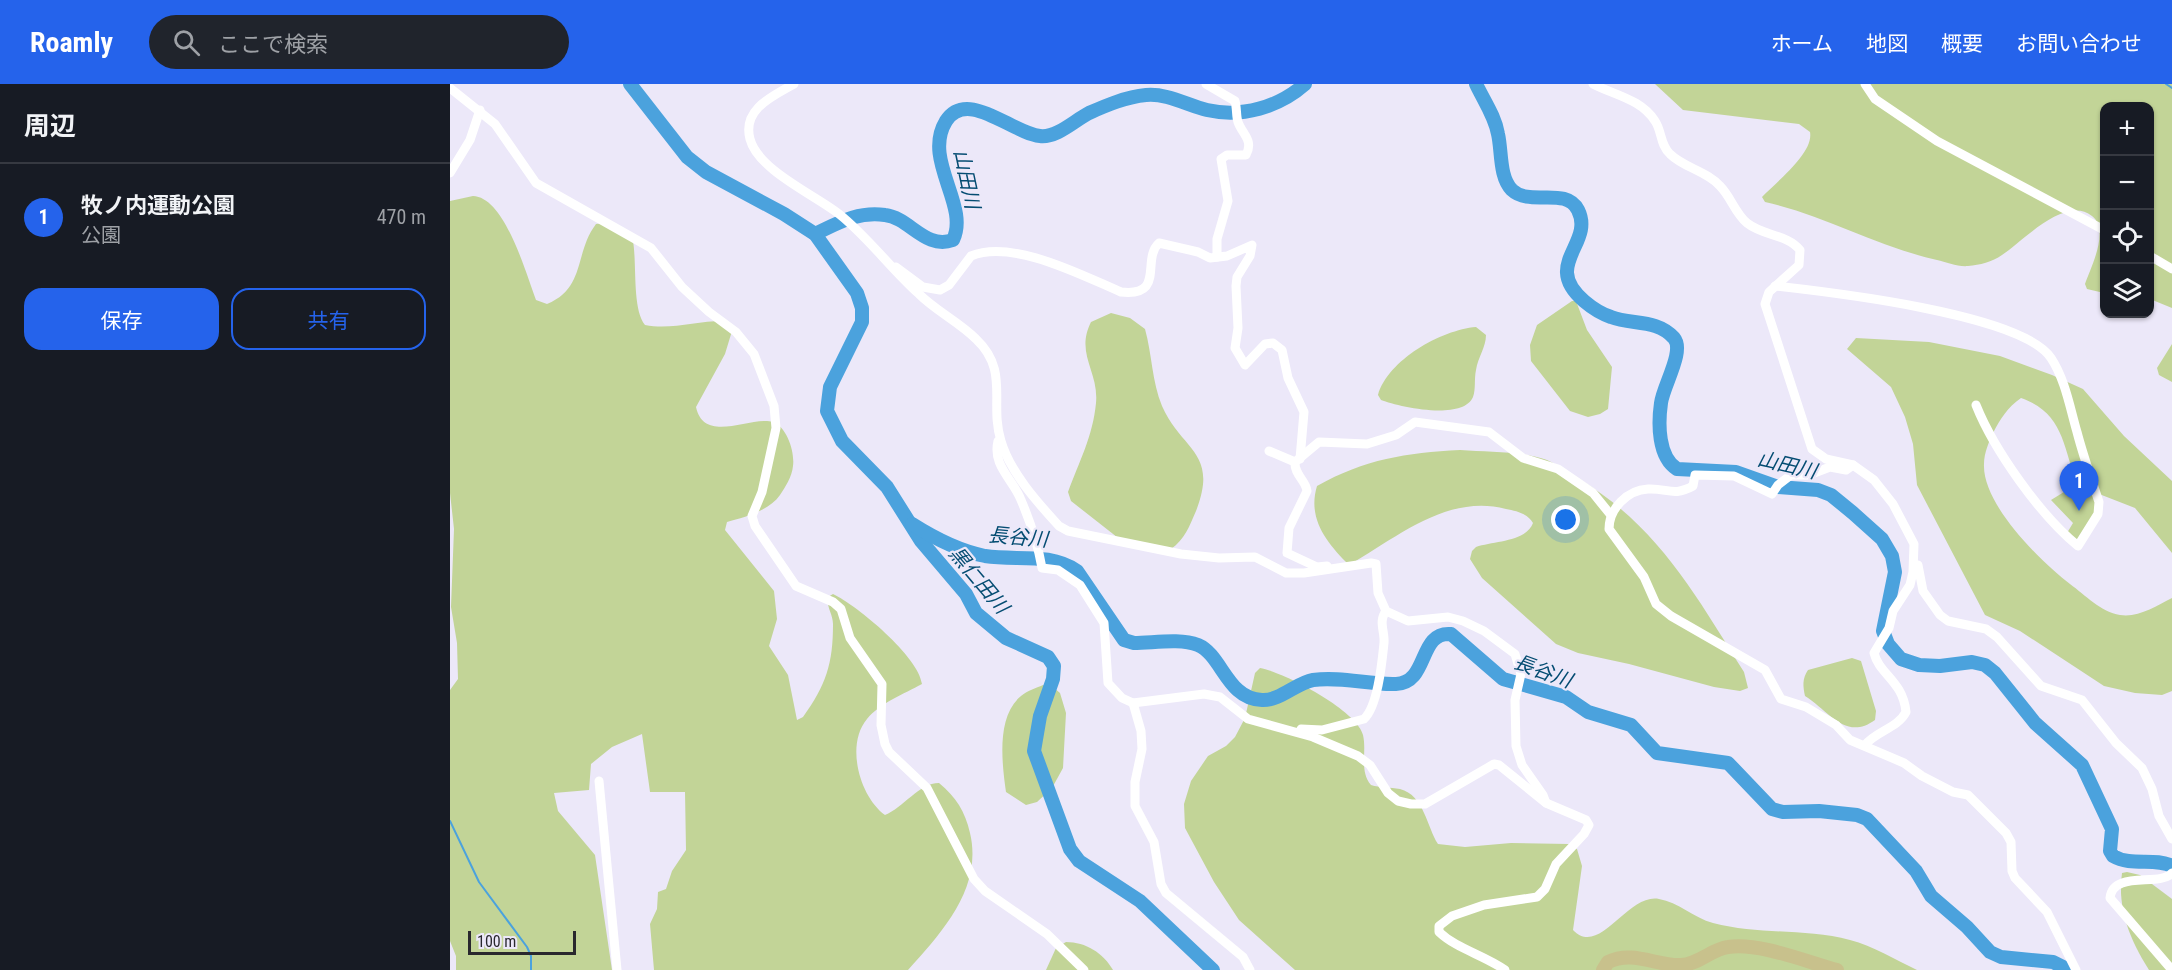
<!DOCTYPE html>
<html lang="ja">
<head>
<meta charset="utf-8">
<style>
  body { margin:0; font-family:"Roboto Condensed","Noto Sans JP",sans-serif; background:#20242c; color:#f1f3f6 }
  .controls { position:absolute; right:18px; top:18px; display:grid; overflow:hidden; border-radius:12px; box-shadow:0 2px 4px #0004 }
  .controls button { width:54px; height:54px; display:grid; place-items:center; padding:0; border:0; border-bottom:2px solid #363941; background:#171b24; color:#f1f3f6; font:30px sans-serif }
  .scale { position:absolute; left:18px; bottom:15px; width:108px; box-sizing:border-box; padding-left:6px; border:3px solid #29282e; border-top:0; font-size:16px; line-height:21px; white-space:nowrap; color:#29282e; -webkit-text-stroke:4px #ece8f9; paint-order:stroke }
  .you { position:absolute; left:1116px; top:436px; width:21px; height:21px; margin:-15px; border:4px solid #fff; border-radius:50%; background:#1a73e8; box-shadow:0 0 0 9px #1a73e833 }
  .badge { display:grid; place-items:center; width:39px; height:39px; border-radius:50%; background:#2563eb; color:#fff; font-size:20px; font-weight:700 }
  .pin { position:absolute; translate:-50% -50px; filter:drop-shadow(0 2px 3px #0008) }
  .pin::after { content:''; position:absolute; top:32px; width:21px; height:18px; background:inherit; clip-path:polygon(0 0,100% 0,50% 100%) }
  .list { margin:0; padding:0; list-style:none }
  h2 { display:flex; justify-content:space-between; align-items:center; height:78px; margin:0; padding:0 24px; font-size:26px }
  h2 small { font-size:20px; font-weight:400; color:#9ea1a6 }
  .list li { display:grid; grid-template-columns:39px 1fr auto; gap:18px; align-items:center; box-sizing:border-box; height:108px; padding:0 24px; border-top:2px solid #363941 }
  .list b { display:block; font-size:22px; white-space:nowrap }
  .list p { margin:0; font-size:20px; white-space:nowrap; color:#9ea1a6 }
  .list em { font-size:20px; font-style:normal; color:#9ea1a6 }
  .actions { display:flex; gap:12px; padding:18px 24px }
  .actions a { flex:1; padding:14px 0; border:2px solid #2563eb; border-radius:18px; text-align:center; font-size:21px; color:#2563eb }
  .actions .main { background:#2563eb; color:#fff }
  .icon { flex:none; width:33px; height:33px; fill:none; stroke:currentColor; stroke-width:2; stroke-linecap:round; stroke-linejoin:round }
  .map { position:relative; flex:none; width:1722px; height:886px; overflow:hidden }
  header { display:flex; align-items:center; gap:36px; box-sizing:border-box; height:84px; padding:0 30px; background:#2563eb; color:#fff }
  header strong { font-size:28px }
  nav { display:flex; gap:33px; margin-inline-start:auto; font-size:21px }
  .search { width:420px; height:54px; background:#20242c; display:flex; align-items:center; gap:15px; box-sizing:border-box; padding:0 21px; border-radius:33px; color:#9ea1a6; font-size:22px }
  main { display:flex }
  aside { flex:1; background:#171b24 }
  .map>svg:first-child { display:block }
  .green { fill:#c2d497 }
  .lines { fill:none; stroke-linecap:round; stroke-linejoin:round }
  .stream { stroke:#4ba2dd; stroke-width:2 }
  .river { stroke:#4ba2dd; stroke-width:14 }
  .minor { stroke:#fff; stroke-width:9 }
  .primary { stroke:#c8c18c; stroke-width:14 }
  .labels { text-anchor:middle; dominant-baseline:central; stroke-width:4.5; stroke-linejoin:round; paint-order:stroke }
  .water-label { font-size:20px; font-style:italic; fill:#044c72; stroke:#ece8f9 }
</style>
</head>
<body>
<header>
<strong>Roamly</strong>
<div class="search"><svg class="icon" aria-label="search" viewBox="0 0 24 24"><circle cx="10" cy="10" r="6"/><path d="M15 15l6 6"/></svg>ここで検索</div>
<nav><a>ホーム</a><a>地図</a><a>概要</a><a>お問い合わせ</a></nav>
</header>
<main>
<aside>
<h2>周辺<small></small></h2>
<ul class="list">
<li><span class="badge">1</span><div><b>牧ノ内運動公園</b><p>公園</p></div><em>470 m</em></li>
</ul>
<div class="actions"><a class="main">保存</a><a>共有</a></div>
</aside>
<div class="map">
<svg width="1722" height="886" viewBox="0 0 1722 886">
  <rect width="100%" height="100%" fill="#ece8f9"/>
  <g class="green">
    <path d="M1205 0H1722V224L1700 215V22H1654V209L1637 205 1635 200C1641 183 1660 146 1642 132 1615 111 1573 157 1552 171 1542 178 1530 181 1518 182 1508 183 1496 178 1487 176 1428 163 1374 131 1315 118L1312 113C1326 98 1364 69 1360 48L1349 40 1233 26Z"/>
    <path d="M23 112C55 113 76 190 86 216L97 220C136 204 124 169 146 140L161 138 183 157C187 180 182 225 195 241 221 246 246 237 273 237L282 247 275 270 246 323C254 361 302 331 323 338 337 343 345 368 343 382 342 393 335 403 330 411 319 427 294 433 277 438L275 446 324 507 327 535 319 562 338 591 347 636 353 633C376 601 383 580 383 540 383 530 376 523 378 513L383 510C408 522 469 573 472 600 454 610 430 619 417 635 395 661 410 713 435 731 453 724 469 699 489 699 506 713 515 727 520 749 533 804 492 848 458 886H204L200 840 207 825 208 808 216 805 222 787 236 766 235 708H200L192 650 162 663 141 680 139 706 104 709 108 727 145 771 162 886H6V872L0 857V606L8 595 7 559 1 523 4 445 0 409V117Z"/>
    <polygon points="1122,217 1126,217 1137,246 1162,283 1158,325 1150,330 1138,333 1120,327 1081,277 1080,261 1087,241"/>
    <path d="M661 229 680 234 695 245C702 270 702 298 712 322 732 367 769 368 746 427 739 443 735 455 721 465L672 457 621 417 618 408C629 378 643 352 646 319 649 287 625 270 641 238Z"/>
    <path d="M1026 243 1036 251C1036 263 1028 273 1026 286 1024 295 1026 305 1023 313 1013 337 949 323 931 316L928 311C938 276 991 246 1026 243Z"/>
    <path d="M1406 254 1479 258 1550 272 1602 291 1633 305 1674 352 1722 397V469L1685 424 1644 408 1647 424 1627 457 1617 449 1623 439 1601 416 1627 400C1613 363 1614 329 1571 314 1557 324 1551 334 1543 349 1539 358 1534 369 1534 380 1532 420 1590 477 1620 500 1635 511 1651 528 1670 531 1688 534 1706 522 1722 514V607L1712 611 1685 609 1654 602 1570 547 1535 531 1467 401 1463 360 1455 333 1441 303 1397 265Z"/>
    <polygon points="1722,260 1722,298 1709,291 1707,284"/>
    <path d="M1010 366C1038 368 1070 367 1097 376 1108 381 1118 389 1129 395 1209 443 1246 512 1294 588L1298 604 1290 607 1264 603 1179 580 1128 569 1106 560 1032 494 1020 475 1022 467 1026 463C1044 457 1076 458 1083 439 1077 429 1066 427 1056 425 998 409 946 454 899 481 877 459 857 435 867 402 915 375 956 369 1010 366Z"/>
    <path d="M1402 574 1411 577 1426 627 1425 636C1396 657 1380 628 1355 612 1353 602 1352 595 1358 586Z"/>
    <path d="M810 584C834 588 908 627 913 651 917 668 909 687 921 701 930 704 940 703 950 705 974 711 977 743 988 760L1015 763 1061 759 1119 760 1127 765 1132 782 1123 846C1150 874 1177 809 1209 815 1228 818 1244 834 1263 839 1308 851 1355 844 1400 856 1423 862 1446 876 1467 886H845L789 836 764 798 735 744 734 720 741 697 758 672 776 662 785 653 795 634 805 589Z"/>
    <path d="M593 601 603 603 610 609 616 629 613 684 602 704 587 718 576 721 556 708C552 680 546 632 571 612 577 607 586 604 593 601Z"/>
    <path d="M1677 788 1690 791 1722 815V886H1699C1680 856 1667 825 1672 789Z"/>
    <path d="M616 858C636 858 653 869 663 886H596L606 864Z"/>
  </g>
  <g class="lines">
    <g class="stream">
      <polyline points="1716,0 1722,4"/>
      <polyline points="0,737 29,798 77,863 81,872 81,886"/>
    </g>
    <g class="river">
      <polyline points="180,0 237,73 256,88 334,130 365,150 407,209 412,224 412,238 380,303 377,327 392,357 437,403 471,457 516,510 526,529 556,554 598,573 604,582 603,595 590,632 584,667 620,765 629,777 690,817 763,886"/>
      <path d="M1026 0C1034 17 1045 32 1048 50 1052 67 1049 93 1062 106 1080 123 1116 102 1128 126 1145 160 1091 180 1134 217 1141 223 1152 230 1161 233 1182 241 1207 235 1224 254 1235 267 1213 302 1211 319 1208 340 1208 373 1227 385L1286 388 1328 403 1368 406 1381 411 1403 429 1432 455 1442 472 1445 488 1433 547 1438 560 1451 575 1469 581 1490 582 1522 578 1535 581 1545 589 1585 639 1632 681 1662 745 1660 767 1663 772C1682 783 1704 773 1722 782"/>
      <path d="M365 150C388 139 408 127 435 131 460 134 475 166 503 156 520 121 472 76 496 37 517 4 562 49 590 52 607 54 625 36 639 29 657 21 676 13 696 11 717 9 737 21 757 26 792 34 829 23 855 0"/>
      <path d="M462 440C484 454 509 467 535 472 567 477 599 468 627 487L674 556 684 559C703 559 730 554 748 561 772 571 777 615 812 616 830 617 846 599 863 596 891 592 919 601 946 600 979 599 968 547 1001 550L1053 595 1116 613 1138 628 1181 641 1207 669 1278 679 1322 725 1333 728 1369 727 1407 731 1417 735 1466 787 1481 812 1517 843 1540 868 1551 873 1603 878 1619 886"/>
    </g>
    <g class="minor">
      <path d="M344 0C323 12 292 25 300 55 308 86 365 111 389 130 418 153 441 185 469 210 486 227 509 238 526 255 560 287 539 319 551 357 560 388 587 418 609 442L618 447 731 470 769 474 805 473 836 489H854L921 479 926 480 928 509 936 527 958 537 998 533 1013 537 1034 547 1065 570 1071 590 1065 616 1066 662 1072 681 1093 711 1096 719"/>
      <path d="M756 0 785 17C787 24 786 32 788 38 792 50 804 56 796 71H777L771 75 778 117 767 155V173"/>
      <path d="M1143 0C1164 11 1191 15 1205 37 1212 47 1210 61 1220 70 1234 84 1257 87 1270 102 1281 113 1285 129 1297 139 1313 152 1337 150 1350 166L1349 181 1319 208 1315 220 1362 365 1376 375 1403 381 1424 396 1443 420 1464 460 1463 488 1460 501 1443 527 1439 544 1424 569C1429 590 1453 597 1456 628 1448 644 1426 647 1415 661"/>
      <polyline points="1415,0 1425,15 1487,57 1654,146"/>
      <polyline points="0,4 45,40 86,99 201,164 232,203 259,228 286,248 304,270 324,322 326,344 312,408 302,432 305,442 346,502 383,518 391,525 400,554 432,600 431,641 435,660 439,668 477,704 524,795 535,807 597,850 634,886"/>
      <polyline points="0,89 20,56 30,26"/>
      <polyline points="1700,172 1722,185"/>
      <path d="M446 183 473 203 490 206 499 201 521 172C563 155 631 191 671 208 716 213 691 175 709 159L748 168 760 174 777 172 802 161 800 172 787 193 786 202 788 244 785 264 795 281 815 260 823 259 832 266 838 294 854 328 850 375"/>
      <path d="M1325 202C1379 208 1572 230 1601 274 1615 295 1620 324 1627 348 1633 371 1641 394 1649 418L1648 430 1628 462C1590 431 1544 366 1526 321"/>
      <path d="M548 357C542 382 563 395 571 416 580 437 588 461 592 484L608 486 630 501 654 539 658 599 672 614 683 619 754 610 770 613 798 635 863 653 908 672 920 681 938 709 948 717 961 720H975L1044 680 1049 681 1096 719 1136 736 1139 741 1134 750 1106 780 1095 805 1087 813 1034 821 1002 832 989 842V848C1007 865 1034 871 1055 886"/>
      <polyline points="819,367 845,378 869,358 917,360 946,351 965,338 1039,348 1073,374 1108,385 1143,409 1160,430"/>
      <path d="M845 378C844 391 856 396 857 407L839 444 837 469 867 483 877 482"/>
      <path d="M1403 381 1396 386 1380 383 1359 391H1341L1328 401 1322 410 1284 392 1245 391 1243 402C1223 413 1218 404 1198 405 1177 406 1159 425 1159 445L1194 493 1206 520 1221 532 1315 586 1331 615 1356 623 1386 641 1400 656 1454 679 1472 692 1503 708 1518 711 1556 749 1561 758 1562 787 1565 794 1597 828 1626 886"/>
      <polyline points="1468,481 1473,507 1490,531 1498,537 1536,545 1547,553 1591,602 1632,616 1666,659 1692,684 1702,705 1709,732 1722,755"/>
      <polyline points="683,619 691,647 692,665 685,698 685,722 704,758 711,800 716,809 793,873 800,886"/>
      <path d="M851 645 872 646 914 635C928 622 932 578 934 559 935 547 928 538 936 527"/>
      <polyline points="149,697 167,886"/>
      <path d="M1722 789C1710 803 1663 786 1660 814L1722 886"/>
    </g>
    <path class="primary" d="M1153 886 1158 878C1183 866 1206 882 1231 881 1249 880 1262 865 1278 863 1309 858 1357 878 1387 886"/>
  </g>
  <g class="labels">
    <g class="water-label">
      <text transform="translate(517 95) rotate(78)">山田川</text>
      <text transform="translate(1337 381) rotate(13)">山田川</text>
      <text transform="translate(568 453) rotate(5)">長谷川</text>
      <text transform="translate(529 496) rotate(50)">黒仁田川</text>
      <text transform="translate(1093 587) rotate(20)">長谷川</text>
    </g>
  </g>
</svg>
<div class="controls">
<button>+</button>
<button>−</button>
<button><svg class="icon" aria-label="locate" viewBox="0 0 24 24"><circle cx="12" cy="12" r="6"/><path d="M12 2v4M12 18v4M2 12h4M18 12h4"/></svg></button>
<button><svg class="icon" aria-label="layers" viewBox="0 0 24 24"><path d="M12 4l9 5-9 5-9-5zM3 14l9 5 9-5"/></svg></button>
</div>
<div class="scale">100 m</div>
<div class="you"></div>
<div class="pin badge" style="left:1629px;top:427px">1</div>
</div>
</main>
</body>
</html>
